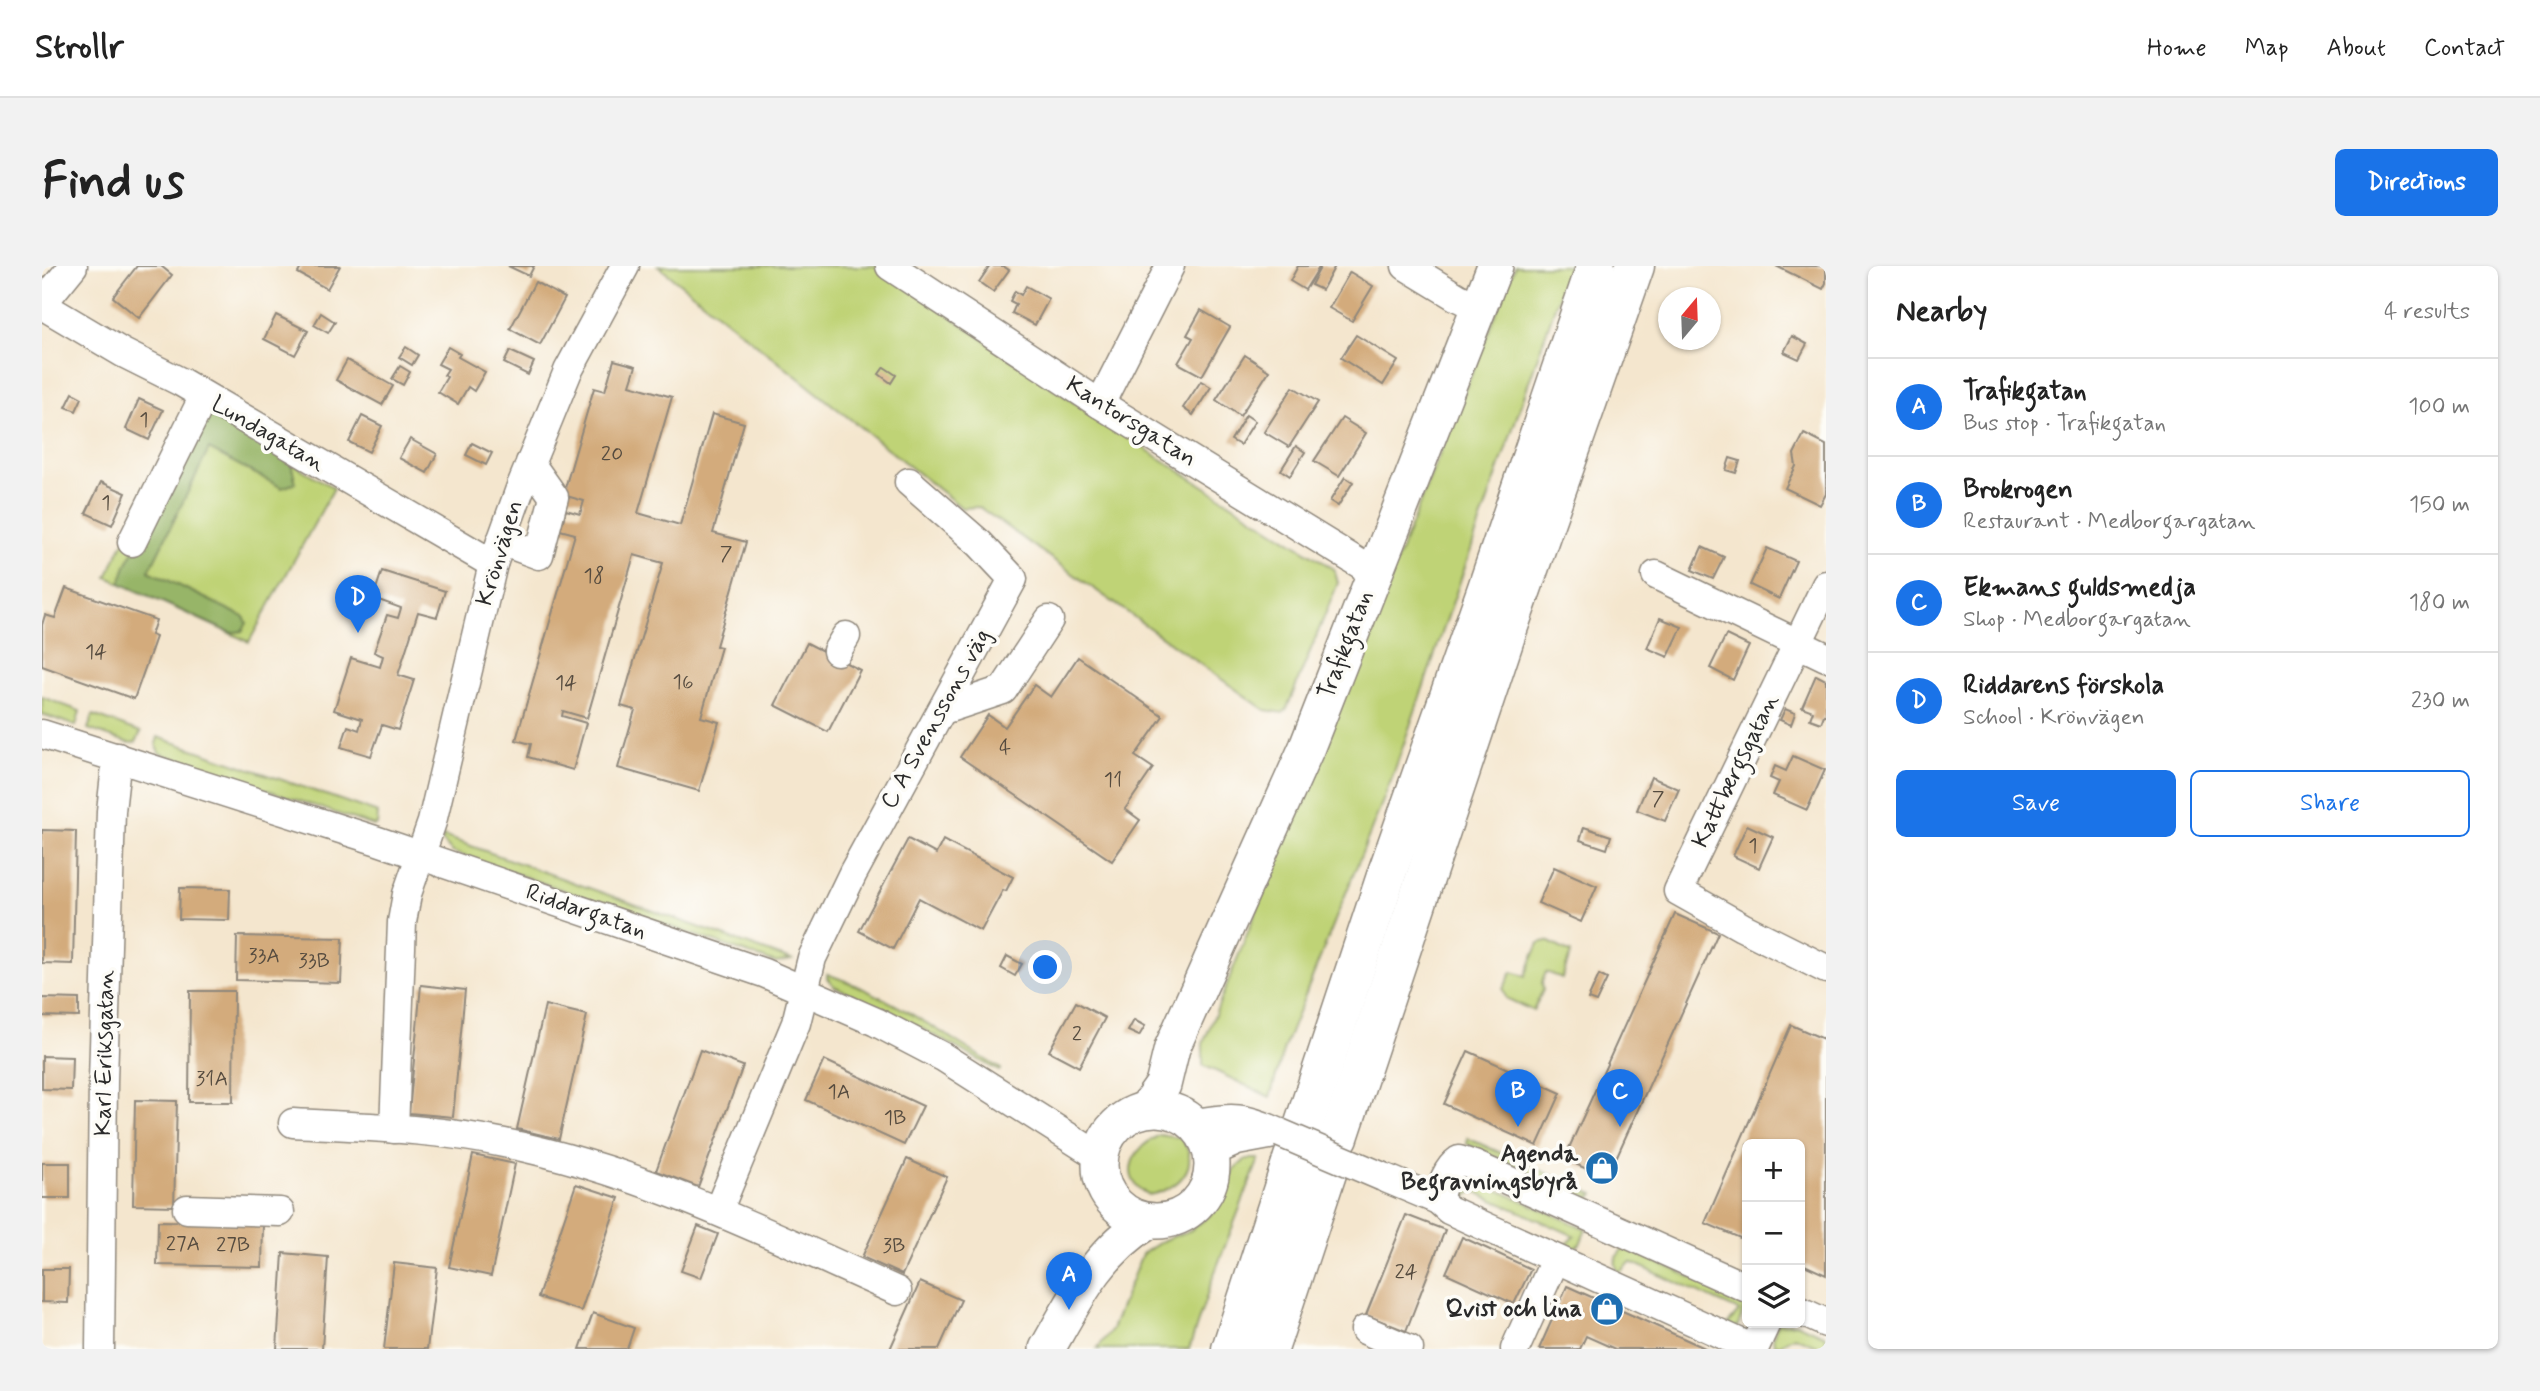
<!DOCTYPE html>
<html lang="en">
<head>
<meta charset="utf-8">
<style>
  body { margin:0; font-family:Mynerve,sans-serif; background:#f2f2f2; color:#222 }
  .controls { position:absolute; right:21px; bottom:21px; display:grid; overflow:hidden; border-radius:10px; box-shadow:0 2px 5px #0004 }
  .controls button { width:63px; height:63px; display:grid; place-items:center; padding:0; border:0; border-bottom:2px solid #e0e0e0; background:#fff; color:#222; font:35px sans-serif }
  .compass { position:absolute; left:1616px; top:21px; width:63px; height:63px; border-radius:50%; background:#fff; box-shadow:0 2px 5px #0004; rotate:19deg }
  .you { position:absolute; left:1004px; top:702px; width:24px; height:24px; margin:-18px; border:5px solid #fff; border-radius:50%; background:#1a73e8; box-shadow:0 0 0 10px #1a73e833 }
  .badge { display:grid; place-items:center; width:46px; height:46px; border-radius:50%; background:#1a73e8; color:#fff; font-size:23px; font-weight:700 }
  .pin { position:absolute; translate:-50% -58px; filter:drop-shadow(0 2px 4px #0008) }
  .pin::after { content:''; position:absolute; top:37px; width:24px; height:21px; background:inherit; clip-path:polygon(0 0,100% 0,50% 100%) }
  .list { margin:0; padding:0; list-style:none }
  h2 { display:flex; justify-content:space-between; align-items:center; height:91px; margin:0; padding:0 28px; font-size:30px }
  h2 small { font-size:23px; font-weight:400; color:#767676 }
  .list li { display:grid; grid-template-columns:46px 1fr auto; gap:21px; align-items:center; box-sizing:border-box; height:98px; padding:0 28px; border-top:2px solid #e0e0e0 }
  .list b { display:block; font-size:26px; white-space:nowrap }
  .list p { margin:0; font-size:23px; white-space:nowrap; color:#767676 }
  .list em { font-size:23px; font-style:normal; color:#767676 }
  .actions { display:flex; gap:14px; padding:21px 28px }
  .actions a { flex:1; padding:16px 0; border:2px solid #1a73e8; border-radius:10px; text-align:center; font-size:24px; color:#1a73e8 }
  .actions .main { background:#1a73e8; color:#fff }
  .icon { flex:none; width:38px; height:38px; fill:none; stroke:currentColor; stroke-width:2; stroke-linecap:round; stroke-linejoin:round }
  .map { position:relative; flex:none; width:1784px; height:1083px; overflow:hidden; border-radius:10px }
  header { display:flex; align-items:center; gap:42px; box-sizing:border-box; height:98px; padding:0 35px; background:#fff; border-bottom:2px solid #e0e0e0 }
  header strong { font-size:33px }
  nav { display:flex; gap:38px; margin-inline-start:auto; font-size:24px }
  .intro { display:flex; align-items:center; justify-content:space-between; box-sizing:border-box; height:168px; padding:0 42px }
  h1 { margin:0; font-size:49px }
  .button { padding:18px 32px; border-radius:10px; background:#1a73e8; color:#fff; font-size:24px; font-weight:700 }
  main { display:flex; gap:42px; padding:0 42px }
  aside { flex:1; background:#fff; border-radius:10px; box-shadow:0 2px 5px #0004 }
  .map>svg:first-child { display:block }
  .green { fill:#bfd376; stroke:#757f50; stroke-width:2 }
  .forest { fill:#97b567; stroke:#617049; stroke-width:2 }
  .building { fill:#d3ab7c }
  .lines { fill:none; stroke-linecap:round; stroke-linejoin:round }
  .minor-casing { stroke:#90887c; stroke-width:31 }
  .major-casing { stroke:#90887c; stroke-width:38 }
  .highway-casing { stroke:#90887c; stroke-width:41 }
  .minor { stroke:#fff; stroke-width:28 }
  .major { stroke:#fff; stroke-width:35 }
  .highway { stroke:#fff; stroke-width:38 }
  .minor-bridge-casing { stroke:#90887c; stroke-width:31; stroke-linecap:butt }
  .minor-bridge { stroke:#fff; stroke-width:28 }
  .labels { text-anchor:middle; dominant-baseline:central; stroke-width:7; stroke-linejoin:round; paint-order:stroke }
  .number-label { font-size:21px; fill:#554b3f }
  .street-label { font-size:24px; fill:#2b2b2b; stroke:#fdfcf7 }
  .poi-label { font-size:24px; font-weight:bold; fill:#2b2b2b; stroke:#fdfcf7; text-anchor:end }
</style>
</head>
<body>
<header>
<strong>Strollr</strong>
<nav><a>Home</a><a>Map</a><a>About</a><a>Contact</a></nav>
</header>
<div class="intro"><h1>Find us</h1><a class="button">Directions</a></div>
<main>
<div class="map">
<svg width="1784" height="1083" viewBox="0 0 1784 1083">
  <rect width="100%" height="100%" fill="#fdfcf7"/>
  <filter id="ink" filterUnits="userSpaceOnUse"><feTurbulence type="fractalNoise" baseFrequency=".0143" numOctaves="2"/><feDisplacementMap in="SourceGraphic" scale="14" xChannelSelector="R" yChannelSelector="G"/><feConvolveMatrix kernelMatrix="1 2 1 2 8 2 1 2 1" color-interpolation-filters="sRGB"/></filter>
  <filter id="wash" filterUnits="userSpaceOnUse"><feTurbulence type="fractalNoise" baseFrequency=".00686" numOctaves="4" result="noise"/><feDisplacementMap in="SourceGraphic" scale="28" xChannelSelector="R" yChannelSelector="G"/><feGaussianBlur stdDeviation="1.57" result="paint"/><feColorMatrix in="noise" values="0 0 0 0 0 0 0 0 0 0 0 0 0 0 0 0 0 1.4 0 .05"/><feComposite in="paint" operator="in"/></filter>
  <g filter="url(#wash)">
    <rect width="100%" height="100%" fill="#f4e6ce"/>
    <g class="green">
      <polygon points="616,0 837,0 1047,147 1292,303 1296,317 1245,442 1241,447 1223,444 937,241 920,242"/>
      <polygon points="1473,0 1527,0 1350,512 1242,782 1228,831 1161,799 1161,778"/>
      <polygon points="167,149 292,222 207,376 65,311 81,277"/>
      <polygon points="0,431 38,445 34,460 0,448"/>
      <polygon points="51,449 99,466 94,476 87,477 46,463"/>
      <polygon points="116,471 336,547 335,559 332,560 117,487 114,478"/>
      <polygon points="401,570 749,694 734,697 410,586 400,575"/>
      <polygon points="1505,675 1529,687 1520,712 1504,706 1500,716 1501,724 1491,745 1464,732 1461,723 1470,706 1483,710 1497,677"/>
      <path d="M785 708C847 729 903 770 959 803L957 805 859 751 792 720 785 712Z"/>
      <path d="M1118 869 1138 872C1162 899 1135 925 1106 929 1075 911 1091 881 1118 869Z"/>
      <polygon points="1425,872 1552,928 1548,932 1425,878"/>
      <polygon points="1204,893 1217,893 1171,1011 1147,1083 1055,1083 1070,1063 1100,988 1122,974 1149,964 1169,948 1191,905"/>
      <path d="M1427 911 1544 963 1538 978 1527 985 1521 982 1533 970 1431 925 1417 937C1413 927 1413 922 1419 913Z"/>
      <path d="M1582 982 1705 1035 1695 1062 1686 1058 1697 1045 1589 996 1577 1007C1571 997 1573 990 1582 982Z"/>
      <polygon points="1736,1057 1754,1057 1784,1070 1784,1083 1752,1070 1737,1079 1732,1077 1731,1071"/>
    </g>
    <polygon class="forest" points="167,149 249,197 254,217 240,222 167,183 107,305 202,351 205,357 200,365 189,367 78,317 85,297"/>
    <g id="blocks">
      <g class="building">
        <polygon points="95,0 119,0 130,9 97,52 71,31"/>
        <polygon points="260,0 298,0 285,23 256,7"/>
        <polygon points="466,0 492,0 487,10"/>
        <polygon points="948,0 961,0 967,4 951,26 937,16"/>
        <polygon points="1256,0 1278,0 1263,24 1248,15"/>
        <polygon points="1279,0 1293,0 1280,24 1269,19"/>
        <polygon points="1734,0 1784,0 1784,17 1781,23"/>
        <polygon points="1308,6 1331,20 1310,55 1287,42"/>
        <polygon points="493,16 523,32 498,79 468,63"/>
        <polygon points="984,20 1007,33 993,59 970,47 974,38 968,35 973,25 979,29"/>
        <polygon points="1159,44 1188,61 1160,110 1136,97 1151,72 1145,69"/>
        <polygon points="279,47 293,56 286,67 272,59"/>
        <polygon points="234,49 266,65 253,89 222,73"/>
        <polygon points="1314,69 1356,95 1341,119 1299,92"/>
        <polygon points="1750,70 1765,78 1757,93 1742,86"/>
        <polygon points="364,81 376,89 370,99 357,91"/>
        <polygon points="406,81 418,88 416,91 443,106 432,125 426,121 416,138 396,126 405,111 402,109 406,103 396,98"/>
        <polygon points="468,85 492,96 486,109 462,97"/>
        <polygon points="1203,89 1227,105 1198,150 1174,134"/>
        <polygon points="305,94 351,120 340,139 294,114"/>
        <polygon points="572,94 594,100 588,119 630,131 596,247 638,259 670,148 702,157 671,267 704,276 674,380 679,381 659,451 677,456 657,525 576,502 593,444 579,440 621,297 592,289 545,452 521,445 520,450 544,457 531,504 486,491 489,478 474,474 533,268 518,264 524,244 538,248 542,235 521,229 552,122 563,125"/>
        <polygon points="358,100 368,106 361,119 350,113"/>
        <polygon points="842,101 854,109 849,117 837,108"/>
        <polygon points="1159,115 1169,121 1151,149 1141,142"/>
        <polygon points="1251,121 1276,136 1247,181 1222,166"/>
        <polygon points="31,127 40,132 34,145 24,141"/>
        <polygon points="97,133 121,144 107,174 84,163"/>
        <polygon points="1204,149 1213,155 1198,179 1189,174"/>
        <polygon points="320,150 340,160 327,186 307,176"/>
        <polygon points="1300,152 1324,167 1297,210 1272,195"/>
        <polygon points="1762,168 1784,179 1784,228 1778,239 1743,222 1754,200 1752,188"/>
        <polygon points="368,173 395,188 385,207 357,192"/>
        <polygon points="430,177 450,187 444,199 424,189"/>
        <polygon points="1254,180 1263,186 1248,210 1239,204"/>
        <polygon points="1688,192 1698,195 1694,207 1684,204"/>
        <polygon points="1303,211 1311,216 1296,240 1288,235"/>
        <polygon points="59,216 84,227 70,259 44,247"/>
        <polygon points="1660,281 1682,291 1671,313 1650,304"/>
        <polygon points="1725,282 1754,295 1737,333 1708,319"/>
        <polygon points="340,305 403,325 395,351 376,346 356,409 372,414 356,464 340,459 329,490 299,481 306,460 317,464 320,453 292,444 309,392 338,401 341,390 332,386 345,349 356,352 359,342 331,332"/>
        <polygon points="24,322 114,354 109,369 114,371 92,433 0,400 0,359 3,349 13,352"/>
        <polygon points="1618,352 1640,361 1626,391 1605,382"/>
        <polygon points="1684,369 1707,380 1691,414 1668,402"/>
        <polygon points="765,377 818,404 786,466 733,439"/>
        <polygon points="1036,391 1121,450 1093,490 1111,502 1083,543 1098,554 1070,595 918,491 946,449 963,461 992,419 1009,431"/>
        <polygon points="1774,409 1784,414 1784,450 1782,449 1779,457 1768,453 1771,445 1760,441"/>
        <polygon points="1743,443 1753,447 1749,459 1738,454"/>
        <polygon points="1751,490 1783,504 1765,544 1731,529 1737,516 1728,512 1733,500 1744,505"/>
        <polygon points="1609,511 1637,523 1623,555 1595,544"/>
        <polygon points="1705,559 1731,571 1717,602 1691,590"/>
        <polygon points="1542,561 1569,570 1565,583 1538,574"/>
        <polygon points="0,564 34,565 31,698 0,697"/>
        <polygon points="866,573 894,588 901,574 971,611 964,625 961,624 939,665 877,632 851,683 817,665"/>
        <polygon points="1512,601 1555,620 1539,656 1496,637"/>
        <polygon points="138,622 188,623 187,654 137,653"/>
        <polygon points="1633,648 1676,667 1565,912 1522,893"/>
        <polygon points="195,670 301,672 299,717 194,714"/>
        <polygon points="965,690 980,698 973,710 959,702"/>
        <polygon points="1557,709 1565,713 1554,736 1546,733"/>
        <polygon points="379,719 423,724 411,851 367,847"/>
        <polygon points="148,725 192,725 191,836 147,836"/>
        <polygon points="0,732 37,733 37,751 0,750"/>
        <polygon points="1034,736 1063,752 1037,801 1007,785"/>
        <polygon points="503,739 545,749 517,873 475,863"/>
        <polygon points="1092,754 1103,760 1097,770 1086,765"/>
        <polygon points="1749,759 1784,774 1784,1009 1758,997 1758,878 1705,878 1705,975 1663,957"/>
        <polygon points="658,784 701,800 656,921 614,905"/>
        <polygon points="1426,785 1519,827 1495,880 1402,838"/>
        <polygon points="0,790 30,791 29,824 0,823"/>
        <polygon points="782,794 881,840 862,879 764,834"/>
        <polygon points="93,834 135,835 132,940 91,939"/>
        <polygon points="431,889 473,898 449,1010 407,1001"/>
        <polygon points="865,893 905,911 860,1009 820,991"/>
        <rect x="0" y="897" width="28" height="35"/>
        <polygon points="534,918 577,932 539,1045 496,1031"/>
        <polygon points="1364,949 1403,964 1364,1065 1324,1049"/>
        <polygon points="116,955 221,957 220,1001 115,999"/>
        <polygon points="656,960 676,968 659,1012 639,1005"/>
        <polygon points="1420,971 1489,1003 1472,1038 1404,1007"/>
        <polygon points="241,987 286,991 280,1083 235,1083"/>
        <polygon points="352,997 395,1002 385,1083 342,1083"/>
        <polygon points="0,1003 27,1003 26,1037 0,1036"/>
        <polygon points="878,1016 919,1034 897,1083 848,1083"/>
        <polygon points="1525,1020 1665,1083 1573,1083 1544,1070 1538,1083 1497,1083"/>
        <polygon points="551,1047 592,1062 585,1083 538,1083"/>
      </g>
    </g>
  </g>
  <g filter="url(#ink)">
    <use href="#blocks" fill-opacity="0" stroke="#90887c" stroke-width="2"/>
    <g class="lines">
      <g class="minor-casing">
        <g id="minor">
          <polyline points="848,0 1058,138 1333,307"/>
          <polyline points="1364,0 1415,31 1437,42"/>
          <polyline points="0,38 31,0"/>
          <polyline points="0,39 81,87 139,116 451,298"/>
          <polyline points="1058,138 1128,0"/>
          <polyline points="459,275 497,289 512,231 488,197"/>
          <polyline points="90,276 162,130"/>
          <polyline points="1614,309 1784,391"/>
          <polyline points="1784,319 1636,625 1700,661 1784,703"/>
          <polyline points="795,385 804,370"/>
          <polyline points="901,444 961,424 1007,354"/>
          <polyline points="0,468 336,575 722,707 834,756 901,791 1058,891"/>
          <path d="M251 857C321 861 393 862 462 877 601 905 727 968 855 1025"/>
          <path d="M1153 857C1192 851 1202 850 1238 867"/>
          <polyline points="352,863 360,656 365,628 390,556 451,298 479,220 526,105 583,0"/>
          <polyline points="1170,886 1195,875 1238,867"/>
          <path d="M1341 911 1396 934C1400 919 1404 903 1417 894L1432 899 1705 1022"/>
          <polyline points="1396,934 1407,944 1712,1083"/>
          <polyline points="145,943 238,946"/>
          <polyline points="676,945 754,757 770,692 811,607 971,313 938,278 867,216"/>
          <polyline points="1758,1045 1784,1057"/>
          <polyline points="1323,1064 1367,1083"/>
          <polyline points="58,1083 61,815 69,545 75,491"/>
          <polyline points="1473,1083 1513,994"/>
          <polyline points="1712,1083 1724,1057"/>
        </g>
      </g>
      <g class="major-casing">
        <g id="major">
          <circle cx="1114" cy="899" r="56"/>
          <polyline points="1104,843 1121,819 1130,782 1265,481 1453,0"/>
          <path d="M1005 1083C1033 1034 1056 985 1107 955"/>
        </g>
      </g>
      <g class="highway-casing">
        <g id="highway">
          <polyline points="1262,858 1346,604 1444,325 1554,0"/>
          <polyline points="1297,871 1467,360 1593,0"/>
          <polyline points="1189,1083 1251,891"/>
          <polyline points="1227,1083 1286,904"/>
        </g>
      </g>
      <use href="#minor" class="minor"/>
      <use href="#major" class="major"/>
      <use href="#highway" class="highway"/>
      <g class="minor-bridge-casing">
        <polyline id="minor-bridge" points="1238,867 1341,911"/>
      </g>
      <use href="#minor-bridge" class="minor-bridge"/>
    </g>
  </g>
  <defs>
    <g id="shop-disc" transform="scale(1.75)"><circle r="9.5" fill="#1f6fb2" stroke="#fdfcf7"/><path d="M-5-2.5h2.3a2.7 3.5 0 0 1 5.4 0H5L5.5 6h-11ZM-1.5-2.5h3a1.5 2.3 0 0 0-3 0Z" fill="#fff"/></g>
  </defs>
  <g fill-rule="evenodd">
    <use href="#shop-disc" x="1560" y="902"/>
    <use href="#shop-disc" x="1565" y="1043"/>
  </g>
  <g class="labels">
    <g class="number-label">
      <text x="102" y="154">1</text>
      <text x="570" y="188">20</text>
      <text x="64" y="237">1</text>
      <text x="684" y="288">7</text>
      <text x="552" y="310">18</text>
      <text x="54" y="386">14</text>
      <text x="641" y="416">16</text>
      <text x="524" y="417">14</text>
      <text x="963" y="482">4</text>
      <text x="1071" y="514">11</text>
      <text x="1616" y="533">7</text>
      <text x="1711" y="580">1</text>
      <text x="222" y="690">33A</text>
      <text x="272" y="695">33B</text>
      <text x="1035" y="768">2</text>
      <text x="170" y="813">31A</text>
      <text x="797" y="826">1A</text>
      <text x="853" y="852">1B</text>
      <text x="141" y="978">27A</text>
      <text x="191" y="979">27B</text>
      <text x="852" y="980">3B</text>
      <text x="1364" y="1006">24</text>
    </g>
    <g class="street-label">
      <text transform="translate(1089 156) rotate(32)">Kantorsgatan</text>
      <text transform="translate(226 168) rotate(30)">Lundagatan</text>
      <text transform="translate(458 287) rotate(-73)">Krönvägen</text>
      <text transform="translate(1304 379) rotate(-69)">Trafikgatan</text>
      <text transform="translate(894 453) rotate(-61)">C A Svenssons väg</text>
      <text transform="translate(1694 505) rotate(-64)">Kattbergsgatan</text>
      <text transform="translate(544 646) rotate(19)">Riddargatan</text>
      <text transform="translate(63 787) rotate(-89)">Karl Eriksgatan</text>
    </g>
    <g class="poi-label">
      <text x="1536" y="888">Agenda<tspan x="1536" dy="28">Begravningsbyrå</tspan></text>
      <text x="1540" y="1043">Qvist och lina</text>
    </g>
  </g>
</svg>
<div class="controls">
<button>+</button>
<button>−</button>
<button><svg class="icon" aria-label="layers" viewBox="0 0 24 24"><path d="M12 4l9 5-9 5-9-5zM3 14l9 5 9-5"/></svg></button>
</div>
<svg class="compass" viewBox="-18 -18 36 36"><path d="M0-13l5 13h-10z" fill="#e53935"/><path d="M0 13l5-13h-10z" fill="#767676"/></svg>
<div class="you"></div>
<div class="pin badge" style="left:1027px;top:1044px">A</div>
<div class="pin badge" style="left:1476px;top:861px">B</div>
<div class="pin badge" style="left:1578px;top:861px">C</div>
<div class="pin badge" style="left:316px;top:367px">D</div>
</div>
<aside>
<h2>Nearby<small>4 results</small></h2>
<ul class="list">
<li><span class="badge">A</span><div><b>Trafikgatan</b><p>Bus stop · Trafikgatan</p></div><em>100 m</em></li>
<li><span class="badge">B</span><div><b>Brokrogen</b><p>Restaurant · Medborgargatan</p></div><em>150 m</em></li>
<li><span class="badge">C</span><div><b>Ekmans guldsmedja</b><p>Shop · Medborgargatan</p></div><em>180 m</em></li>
<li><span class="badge">D</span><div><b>Riddarens förskola</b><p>School · Krönvägen</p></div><em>230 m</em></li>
</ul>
<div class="actions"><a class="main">Save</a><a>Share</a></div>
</aside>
</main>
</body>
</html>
